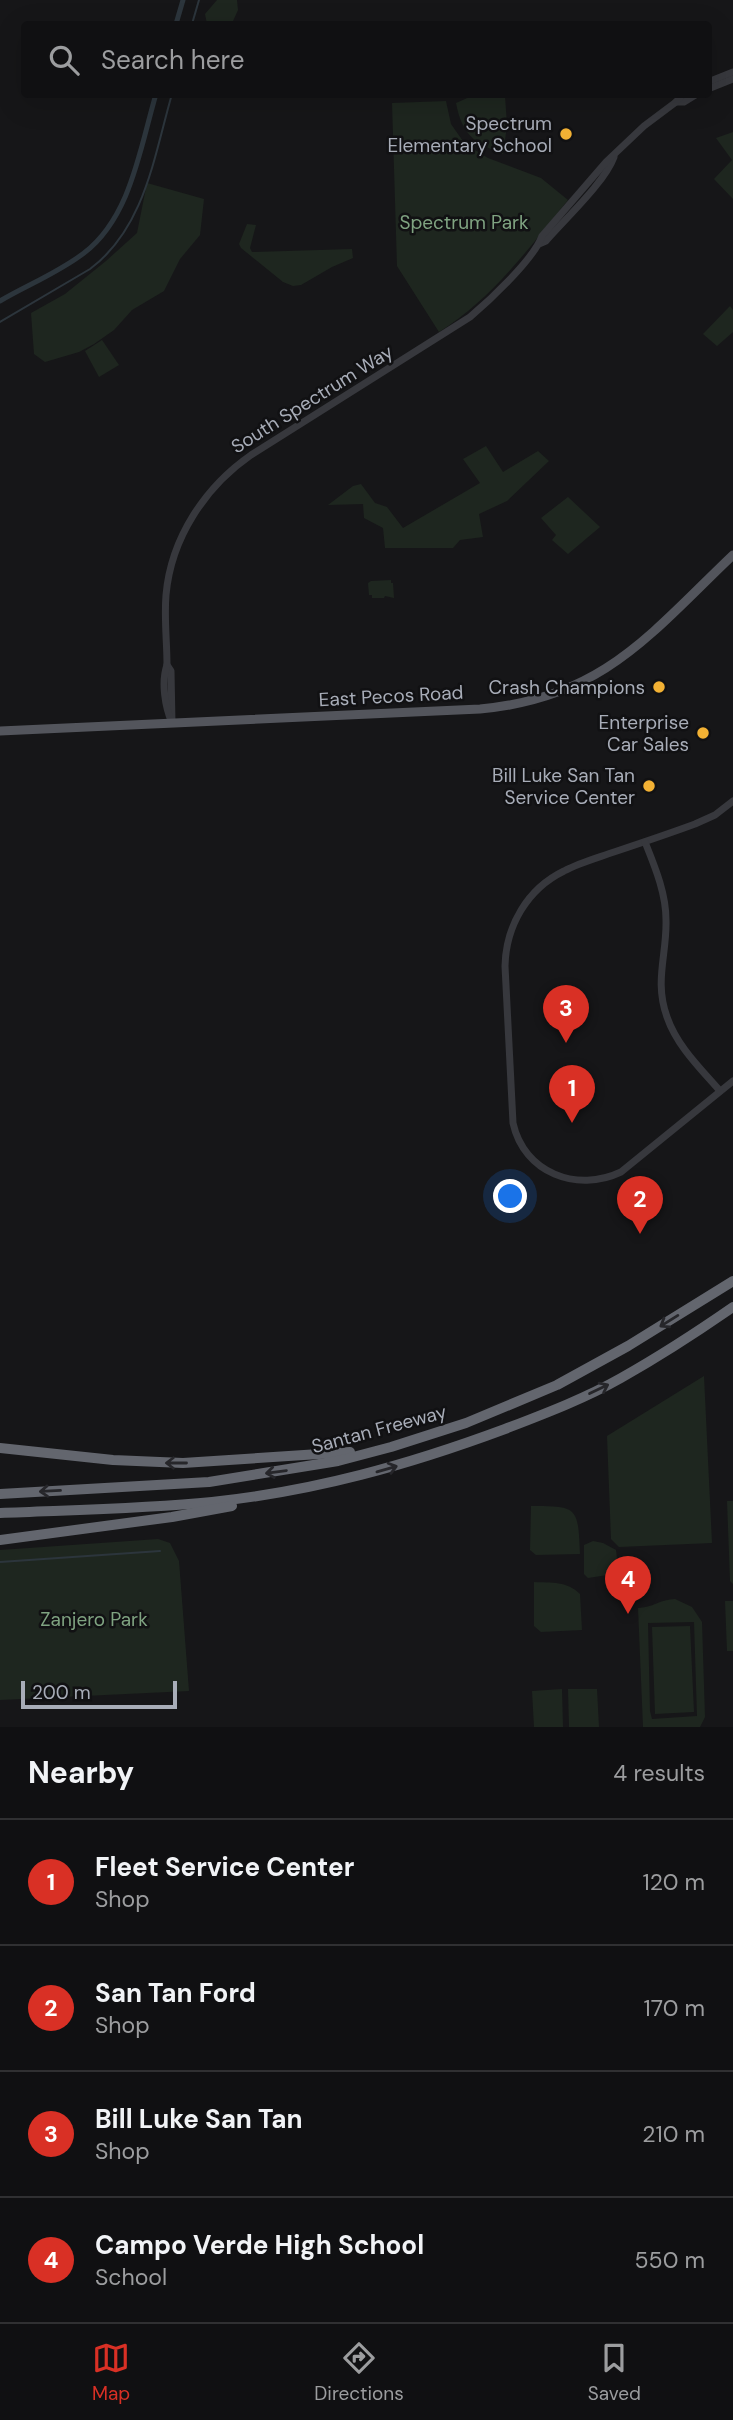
<!DOCTYPE html>
<html lang="en">
<head>
<meta charset="utf-8">
<style>
  body { margin:0; font-family:"DM Sans",sans-serif; background:#19191b; color:#f1f3f6 }
  .scale { position:absolute; left:21px; bottom:18px; width:156px; box-sizing:border-box; padding-left:7px; border:4px solid #a8adb8; border-top:0; font-size:19px; line-height:24px; white-space:nowrap; color:#a8adb8; -webkit-text-stroke:5px #111113; paint-order:stroke }
  .you { position:absolute; left:511px; top:1197px; width:24px; height:24px; margin:-18px; border:5px solid #fff; border-radius:50%; background:#1a73e8; box-shadow:0 0 0 10px #1a73e833 }
  .badge { display:grid; place-items:center; width:46px; height:46px; border-radius:50%; background:#d93025; color:#fff; font-size:23px; font-weight:700 }
  .pin { position:absolute; translate:-50% -58px; filter:drop-shadow(0 2px 4px #0008) }
  .pin::after { content:''; position:absolute; top:37px; width:24px; height:21px; background:inherit; clip-path:polygon(0 0,100% 0,50% 100%) }
  .list { margin:0; padding:0; list-style:none }
  h2 { display:flex; justify-content:space-between; align-items:center; height:91px; margin:0; padding:0 28px; font-size:30px }
  h2 small { font-size:23px; font-weight:400; color:#9c9d9f }
  .list li { display:grid; grid-template-columns:46px 1fr auto; gap:21px; align-items:center; box-sizing:border-box; height:126px; padding:0 28px; border-top:2px solid #303032 }
  .list b { display:block; font-size:26px; white-space:nowrap }
  .list p { margin:0; font-size:23px; white-space:nowrap; color:#9c9d9f }
  .list em { font-size:23px; font-style:normal; color:#9c9d9f }
  .icon { flex:none; width:38px; height:38px; fill:none; stroke:currentColor; stroke-width:2; stroke-linecap:round; stroke-linejoin:round }
  .map { position:relative; flex:none; width:733px; height:1727px; overflow:hidden }
  .search { position:absolute; background:#101012; box-shadow:0 7px 28px #0002; left:21px; right:21px; top:21px; height:77px; display:flex; align-items:center; gap:18px; box-sizing:border-box; padding:0 24px; border-radius:7px; color:#9c9d9f; font-size:26px }
  .sheet { height:595px; background:#101012 }
  nav { display:flex; justify-content:space-around; align-items:center; box-sizing:border-box; height:98px; border-top:2px solid #303032; background:#101012; font-size:19px; color:#9c9d9f }
  nav a { display:grid; justify-items:center; gap:4px }
  nav .on { color:#d93025 }
  .map>svg:first-child { display:block }
  .green { fill:#1e261f; fill-rule:evenodd }
  .lines { fill:none; stroke-linecap:round; stroke-linejoin:round }
  .stream { stroke:#2c353c; stroke-width:2 }
  .canal { stroke:#2c353c; stroke-width:5 }
  .minor { stroke:#37383d; stroke-width:7 }
  .major { stroke:#53555c; stroke-width:9 }
  .highway { stroke:#63666e; stroke-width:10 }
  .oneway { stroke:#26262a }
  .poi-dot { fill:#f2b134; stroke:#111113; stroke-width:2.5 }
  .labels { text-anchor:middle; dominant-baseline:central; stroke-width:5; stroke-linejoin:round; paint-order:stroke }
  .poi-label { font-size:19px; fill:#a8adb8; stroke:#111113; text-anchor:end }
  .park-label { font-size:19px; fill:#7fa381; stroke:#111113 }
  .street-label { font-size:19px; fill:#a8adb8; stroke:#111113 }
</style>
</head>
<body>
<div class="map">
<svg width="733" height="1727" viewBox="0 0 733 1727">
  <rect width="100%" height="100%" fill="#161618"/>
  <g class="green">
    <polygon points="217,0 237,0 238,10 233,21 237,24 207,24 205,14"/>
    <path d="M474 95H505L507 126 503 154C473 143 462 134 456 103Z"/>
    <path d="M446 101 451 124 465 144 488 158 541 178 568 200C529 248 492 299 439 332L397 266 392 103Z"/>
    <polygon points="733,132 733,199 714,179 732,160 716,138"/>
    <polygon points="147,183 204,199 200,235 180,259 164,291 132,310 114,330 94,344 79,352 45,362 34,354 31,313 65,294 106,261 137,233"/>
    <polygon points="247,224 256,225 250,248 252,252 352,249 353,258 332,267 301,285 293,286 283,282 241,248 239,244"/>
    <polygon points="730,306 733,310 733,332 717,346 703,334"/>
    <polygon points="102,340 119,365 99,377 85,351"/>
    <polygon points="486,446 503,472 538,451 549,461 507,501 479,514 483,537 460,540 453,548 385,548 383,528 364,518 363,504 328,505 353,486 361,484 375,503 387,507 403,528 480,483 463,459"/>
    <polygon points="568,497 600,527 568,554 552,540 556,535 541,518"/>
    <polygon points="391,580 391,583 393,583 394,598 385,596 384,598 372,598 372,595 369,595 368,583 371,581"/>
    <polygon points="704,1376 712,1543 619,1547 611,1539 607,1436"/>
    <polygon points="727,1501 733,1501 733,1584 730,1581"/>
    <path d="M531 1506C578 1506 578 1507 580 1554L536 1555 530 1550Z"/>
    <polygon points="158,1539 170,1543 179,1561 189,1691 0,1700 0,1550"/>
    <polygon points="593,1541 603,1543 616,1550 618,1567 614,1574 588,1578 584,1574 584,1545"/>
    <path d="M534 1582C552 1583 567 1581 580 1594L582 1630 541 1632 534 1626Z"/>
    <path d="M675 1599 692 1607 702 1622 705 1717 700 1727H643L638 1608C652 1608 661 1599 675 1599ZM694 1622 697 1716 652 1719 650 1711 648 1623Z"/>
    <polygon points="725,1601 733,1601 733,1651 727,1651"/>
    <polygon points="690,1626 694,1712 655,1714 652,1627"/>
    <polygon points="562,1689 563,1727 534,1727 532,1691"/>
    <polygon points="568,1689 597,1689 599,1727 569,1727"/>
  </g>
  <g class="lines">
    <g class="stream">
      <polyline points="192,24 199,0"/>
      <path d="M0 322 90 269C145 228 154 156 172 94"/>
      <polyline points="0,1562 160,1551"/>
    </g>
    <g class="canal">
      <polyline points="176,24 183,0"/>
      <path d="M0 301C27 285 58 273 84 253 131 217 140 148 156 94"/>
    </g>
    <g class="minor">
      <polyline points="708,82 733,72"/>
      <polyline points="708,89 733,79"/>
      <polyline points="676,102 684,102 697,94"/>
      <path d="M539 244 546 241C565 219 605 182 614 157"/>
      <polyline points="167,665 171,671 172,723"/>
      <path d="M172 723C165 707 161 682 167 665 167 642 164 618 166 595 171 538 205 487 251 455L470 317C489 301 534 259 542 236L606 162 644 126 676 102 683 94"/>
      <path d="M733 801 715 815 695 824C668 834 641 843 614 852 597 858 579 863 564 871 527 889 506 926 505 966L513 1123C524 1173 577 1193 621 1172L733 1081"/>
      <path d="M645 842C655 867 666 893 666 920 667 955 654 981 667 1017 677 1046 700 1068 720 1091"/>
    </g>
    <path class="major" d="M0 731 480 709C603 698 650 634 733 555"/>
    <g class="highway">
      <polyline points="0,1448 113,1460 183,1463 350,1452"/>
      <polyline points="0,1494 209,1482 338,1461 391,1447 466,1423 557,1385 628,1346 733,1281"/>
      <path d="M0 1513C70 1510 142 1509 212 1502 315 1491 408 1465 505 1429 544 1414 584 1399 621 1378 660 1356 697 1332 733 1307"/>
      <polyline points="0,1540 172,1517 232,1506"/>
    </g>
  </g>
  <defs><path id="oneway-shaft" d="M-6 0H5M1.5-3L5.5 0L1.5 3" fill="none" stroke-width="1.6" stroke-linecap="round" stroke-linejoin="round" transform="scale(1.75)"/></defs>
  <g class="oneway">
    <use href="#oneway-shaft" transform="translate(669 1321) rotate(148)"/>
    <use href="#oneway-shaft" transform="translate(599 1389) rotate(-26)"/>
    <use href="#oneway-shaft" transform="translate(176 1463) rotate(-180)"/>
    <use href="#oneway-shaft" transform="translate(387 1469) rotate(-16)"/>
    <use href="#oneway-shaft" transform="translate(276 1472) rotate(172)"/>
    <use href="#oneway-shaft" transform="translate(50 1491) rotate(177)"/>
  </g>
  <g class="poi-dot">
    <circle cx="566" cy="134" r="7"/>
    <circle cx="659" cy="687" r="7"/>
    <circle cx="703" cy="733" r="7"/>
    <circle cx="649" cy="786" r="7"/>
  </g>
  <g class="labels">
    <g class="poi-label">
      <text x="552" y="123">Spectrum<tspan x="552" dy="22">Elementary School</tspan></text>
      <text x="645" y="687">Crash Champions</text>
      <text x="689" y="722">Enterprise<tspan x="689" dy="22">Car Sales</tspan></text>
      <text x="635" y="775">Bill Luke San Tan<tspan x="635" dy="22">Service Center</tspan></text>
    </g>
    <g class="park-label">
      <text x="464" y="222">Spectrum Park</text>
      <text x="94" y="1619">Zanjero Park</text>
    </g>
    <g class="street-label">
      <text transform="translate(312 399) rotate(-32)">South Spectrum Way</text>
      <text transform="translate(391 696) rotate(-3)">East Pecos Road</text>
      <text transform="translate(379 1429) rotate(-15)">Santan Freeway</text>
    </g>
  </g>
</svg>
<div class="scale">200 m</div>
<div class="you"></div>
<div class="pin badge" style="left:572px;top:1123px">1</div>
<div class="pin badge" style="left:640px;top:1234px">2</div>
<div class="pin badge" style="left:566px;top:1043px">3</div>
<div class="pin badge" style="left:628px;top:1614px">4</div>
<div class="search"><svg class="icon" aria-label="search" viewBox="0 0 24 24"><circle cx="10" cy="10" r="6"/><path d="M15 15l6 6"/></svg>Search here</div>
</div>
<section class="sheet">
<h2>Nearby<small>4 results</small></h2>
<ul class="list">
<li><span class="badge">1</span><div><b>Fleet Service Center</b><p>Shop</p></div><em>120 m</em></li>
<li><span class="badge">2</span><div><b>San Tan Ford</b><p>Shop</p></div><em>170 m</em></li>
<li><span class="badge">3</span><div><b>Bill Luke San Tan</b><p>Shop</p></div><em>210 m</em></li>
<li><span class="badge">4</span><div><b>Campo Verde High School</b><p>School</p></div><em>550 m</em></li>
</ul>
</section>
<nav>
<a class="on"><svg class="icon" aria-label="map" viewBox="0 0 24 24"><path d="M3 6l6-2 6 2 6-2v14l-6 2-6-2-6 2zM9 4v14M15 6v14"/></svg>Map</a>
<a><svg class="icon" aria-label="directions" viewBox="0 0 24 24"><path d="M12 3l9 9-9 9-9-9zM9 14v-3h6M13 9l2 2-2 2"/></svg>Directions</a>
<a><svg class="icon" aria-label="saved" viewBox="0 0 24 24"><path d="M7 4h10v16l-5-4-5 4z"/></svg>Saved</a>
</nav>
</body>
</html>
